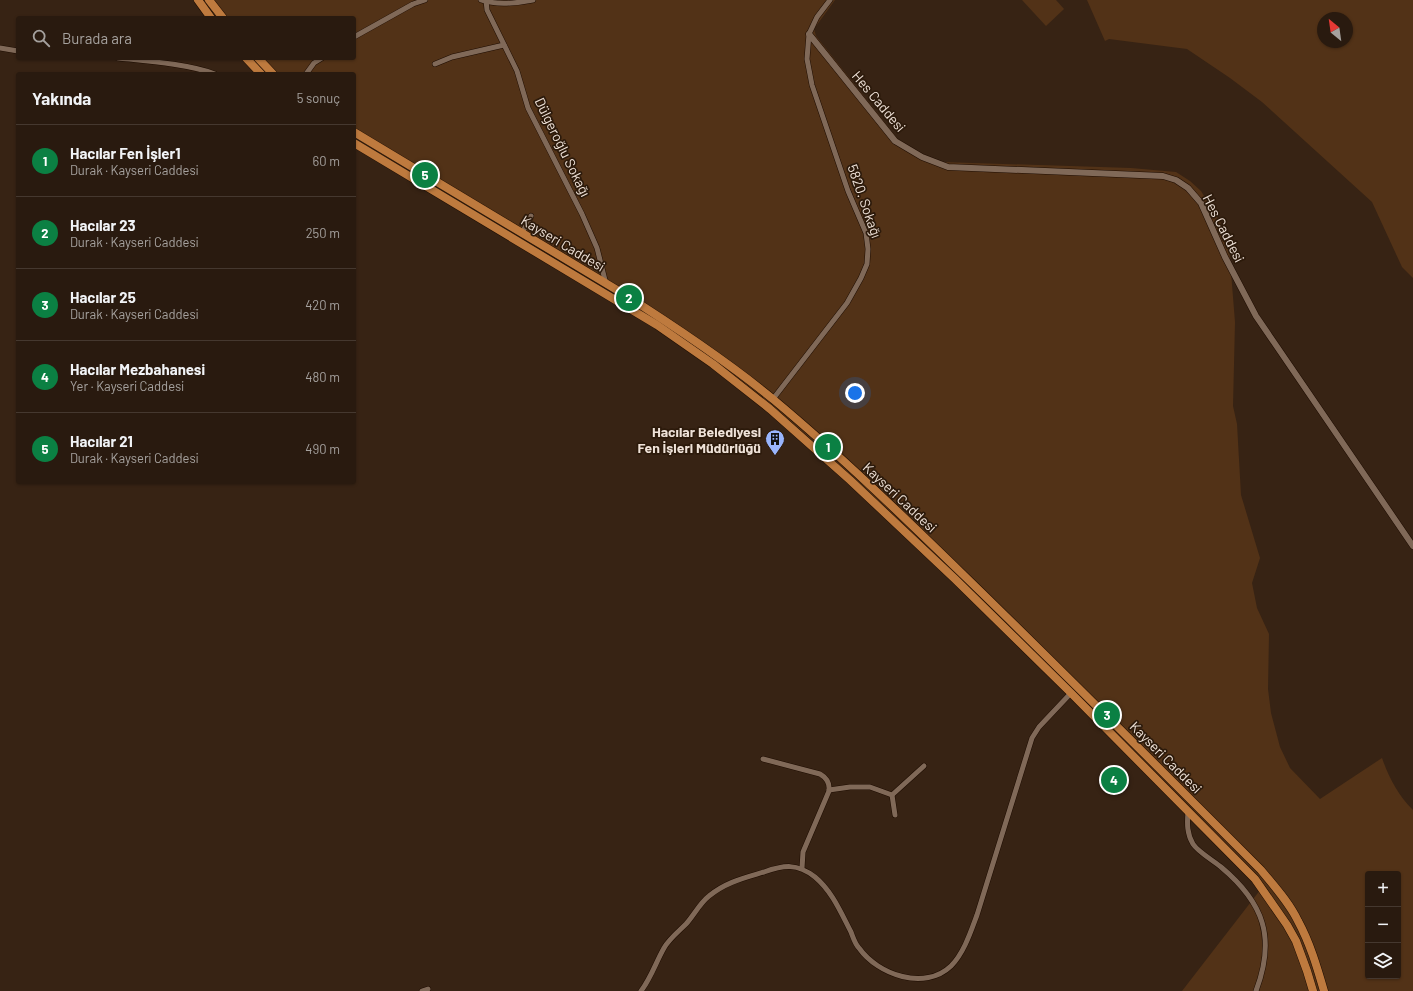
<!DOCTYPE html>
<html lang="tr">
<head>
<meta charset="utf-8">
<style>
  body { margin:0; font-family:Barlow,sans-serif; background:#35271d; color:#f1f3f6 }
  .controls { position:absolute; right:12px; bottom:12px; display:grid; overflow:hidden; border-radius:4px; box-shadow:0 1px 3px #0004 }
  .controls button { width:36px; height:36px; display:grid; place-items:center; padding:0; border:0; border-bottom:1px solid #45382f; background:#291a0f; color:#f1f3f6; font:20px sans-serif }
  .compass { position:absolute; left:1317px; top:12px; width:36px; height:36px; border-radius:50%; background:#291a0f; box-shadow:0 1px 3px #0004; rotate:331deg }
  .you { position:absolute; left:855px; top:393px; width:14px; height:14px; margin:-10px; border:3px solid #fff; border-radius:50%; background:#1a73e8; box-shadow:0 0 0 6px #1a73e833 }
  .badge { display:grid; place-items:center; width:26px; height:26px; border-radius:50%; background:#0b8043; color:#fff; font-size:13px; font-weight:700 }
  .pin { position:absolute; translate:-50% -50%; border:2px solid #fff; box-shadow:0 1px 4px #0006 }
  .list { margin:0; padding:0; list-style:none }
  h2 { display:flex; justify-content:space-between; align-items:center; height:52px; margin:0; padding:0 16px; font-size:17px }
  h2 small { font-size:13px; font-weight:400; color:#a5a19e }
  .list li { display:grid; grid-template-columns:26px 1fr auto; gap:12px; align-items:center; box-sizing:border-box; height:72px; padding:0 16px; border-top:1px solid #45382f }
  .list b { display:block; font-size:15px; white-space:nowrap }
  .list p { margin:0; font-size:13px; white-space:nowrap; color:#a5a19e }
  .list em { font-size:13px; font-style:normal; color:#a5a19e }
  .icon { flex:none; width:22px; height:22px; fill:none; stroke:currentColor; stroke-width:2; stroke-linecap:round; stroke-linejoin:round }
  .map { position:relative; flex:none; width:1413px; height:991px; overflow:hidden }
  .search { position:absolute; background:#291a0f; box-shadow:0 1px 3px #0004; left:16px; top:16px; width:340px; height:44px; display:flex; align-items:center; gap:10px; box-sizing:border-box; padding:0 14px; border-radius:4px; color:#a5a19e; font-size:15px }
  .panel { position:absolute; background:#291a0f; box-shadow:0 1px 3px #0004; left:16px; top:72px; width:340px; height:412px; border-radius:4px }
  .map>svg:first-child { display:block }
  .green { fill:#523217; fill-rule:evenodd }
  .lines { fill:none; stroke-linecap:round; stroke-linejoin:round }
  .minor-casing { stroke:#1d0c01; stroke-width:6 }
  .tertiary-casing { stroke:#1d0c01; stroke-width:7 }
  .primary-casing { stroke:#1d0c01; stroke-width:9 }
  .minor { stroke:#806958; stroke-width:5 }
  .tertiary { stroke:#806958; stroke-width:6 }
  .primary { stroke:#be7a3e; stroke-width:8 }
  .labels { text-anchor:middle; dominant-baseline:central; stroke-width:3.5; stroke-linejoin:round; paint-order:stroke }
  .street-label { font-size:14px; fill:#efe2d8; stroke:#2c1a0b }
  .poi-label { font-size:14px; font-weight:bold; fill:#efe2d8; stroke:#2c1a0b; text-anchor:end }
</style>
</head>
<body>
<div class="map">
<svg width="1413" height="991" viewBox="0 0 1413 991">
  <rect width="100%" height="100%" fill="#372314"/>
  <g class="green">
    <path d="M200 0H835L814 29 816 36 898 139 923 154 943 162 1131 168 1176 172 1190 181 1201 191 1228 235 1235 322 1233 406 1237 424 1241 495 1260 558 1252 583 1257 608 1269 634 1268 689 1271 713 1280 747 1290 768 1320 799 1382 758C1389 778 1398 795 1413 810V991H1182L1264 885 922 543 821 448 782 414 655 319 606 288 354 137V74H265L249 58H354V18H214ZM1368 874H1398V976H1368Z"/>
    <polygon points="1022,0 1056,0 1064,9 1046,26"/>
    <path d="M1087 0H1413V278L1402 267 1372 202 1262 102 1230 78 1187 49 1109 39 1105 41ZM1323 18H1347V42H1323Z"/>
  </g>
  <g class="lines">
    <g class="minor-casing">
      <g id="minor">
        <path d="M481 0C496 5 518 3 533 0"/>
        <polyline points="486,0 487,10 517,71 528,108 582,214 597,248 606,284"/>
        <polyline points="354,37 413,4 425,0"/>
        <polyline points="0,48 18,51"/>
        <path d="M118 58C147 61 188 64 215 74"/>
        <polyline points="435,64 452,57 504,45"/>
        <polyline points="306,74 314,63 322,58"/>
        <polyline points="522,233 531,216"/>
        <polyline points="773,399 847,303 861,278 867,264 868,249 866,233 848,191 812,85 807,59 809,34 817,17 830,0"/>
        <path d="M763 759 820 774C827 778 830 783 829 791L803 852 802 868"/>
        <polyline points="829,790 850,787 870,787 892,795 924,766"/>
        <polyline points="892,795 895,815"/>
        <path d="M1188 812C1187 824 1187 834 1193 844 1198 852 1214 861 1221 867 1264 903 1276 938 1256 991"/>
        <polyline points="422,991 428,989"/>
        <path d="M641 991C651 978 656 962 664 948 669 939 679 931 686 924 694 915 700 903 709 896 726 882 744 878 764 872 784 865 797 863 815 877 832 891 841 913 851 932 853 937 855 944 859 948 878 975 925 991 951 966 964 953 971 931 977 915L1032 738 1039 727 1071 693"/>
      </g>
    </g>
    <g class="tertiary-casing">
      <polyline id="tertiary" points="809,34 895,141 922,157 948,167 1163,176 1176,180 1188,188 1201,203 1225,257 1256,316 1413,546"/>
    </g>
    <g class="primary-casing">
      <g id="primary">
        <polyline points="198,0 211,18"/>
        <polyline points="209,0 223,18"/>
        <polyline points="246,58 261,74"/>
        <polyline points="258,58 273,74"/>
        <path d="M354 132 622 293C674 326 727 361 774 400 847 461 914 527 981 592 1075 684 1168 777 1261 870 1274 886 1289 902 1298 921 1310 943 1317 967 1324 991"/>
        <polyline points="354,143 657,325 713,364 770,409 850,480 955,579 1071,693 1255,879 1287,925 1296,941 1307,971 1313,991"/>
      </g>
    </g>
    <use href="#minor" class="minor"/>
    <use href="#tertiary" class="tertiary"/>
    <use href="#primary" class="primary"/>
  </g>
  <defs>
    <g id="building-pin" transform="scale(1)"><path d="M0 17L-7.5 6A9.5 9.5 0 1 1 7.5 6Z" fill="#99b5fd" stroke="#2c1a0b"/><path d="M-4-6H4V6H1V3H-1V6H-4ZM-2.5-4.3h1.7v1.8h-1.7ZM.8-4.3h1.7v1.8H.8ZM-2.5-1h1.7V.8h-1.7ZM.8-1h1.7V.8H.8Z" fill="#111"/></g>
  </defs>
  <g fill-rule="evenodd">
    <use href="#building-pin" x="775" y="439"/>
  </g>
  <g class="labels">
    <g class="street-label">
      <text transform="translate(879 101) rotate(50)">Hes Caddesi</text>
      <text transform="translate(563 147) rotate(64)">Dülgeroğlu Sokağı</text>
      <text transform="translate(865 201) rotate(71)">5820. Sokağı</text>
      <text transform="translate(1224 228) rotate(63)">Hes Caddesi</text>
      <text transform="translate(563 243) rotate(31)">Kayseri Caddesi</text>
      <text transform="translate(900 497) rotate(43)">Kayseri Caddesi</text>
      <text transform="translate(1166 757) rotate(45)">Kayseri Caddesi</text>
    </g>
    <g class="poi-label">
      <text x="761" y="431">Hacılar Belediyesi<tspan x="761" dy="16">Fen İşleri Müdürlüğü</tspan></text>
    </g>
  </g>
</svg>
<div class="controls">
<button>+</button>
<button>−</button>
<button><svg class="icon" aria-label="layers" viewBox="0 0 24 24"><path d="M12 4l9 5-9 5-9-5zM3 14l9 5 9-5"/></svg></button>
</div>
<svg class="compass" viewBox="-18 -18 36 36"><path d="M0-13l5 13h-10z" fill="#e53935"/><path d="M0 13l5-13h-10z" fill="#a5a19e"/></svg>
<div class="you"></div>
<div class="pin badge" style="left:828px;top:447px">1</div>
<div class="pin badge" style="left:629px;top:298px">2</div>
<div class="pin badge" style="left:1107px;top:715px">3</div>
<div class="pin badge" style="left:1114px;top:780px">4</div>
<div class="pin badge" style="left:425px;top:175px">5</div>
<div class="search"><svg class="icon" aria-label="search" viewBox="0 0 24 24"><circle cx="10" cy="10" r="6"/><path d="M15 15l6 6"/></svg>Burada ara</div>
<section class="panel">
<h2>Yakında<small>5 sonuç</small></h2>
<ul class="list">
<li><span class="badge">1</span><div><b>Hacılar Fen İşler1</b><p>Durak · Kayseri Caddesi</p></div><em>60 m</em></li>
<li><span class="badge">2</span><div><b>Hacılar 23</b><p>Durak · Kayseri Caddesi</p></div><em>250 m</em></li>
<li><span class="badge">3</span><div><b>Hacılar 25</b><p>Durak · Kayseri Caddesi</p></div><em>420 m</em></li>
<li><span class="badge">4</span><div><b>Hacılar Mezbahanesi</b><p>Yer · Kayseri Caddesi</p></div><em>480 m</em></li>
<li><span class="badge">5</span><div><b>Hacılar 21</b><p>Durak · Kayseri Caddesi</p></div><em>490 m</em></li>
</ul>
</section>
</div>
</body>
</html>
